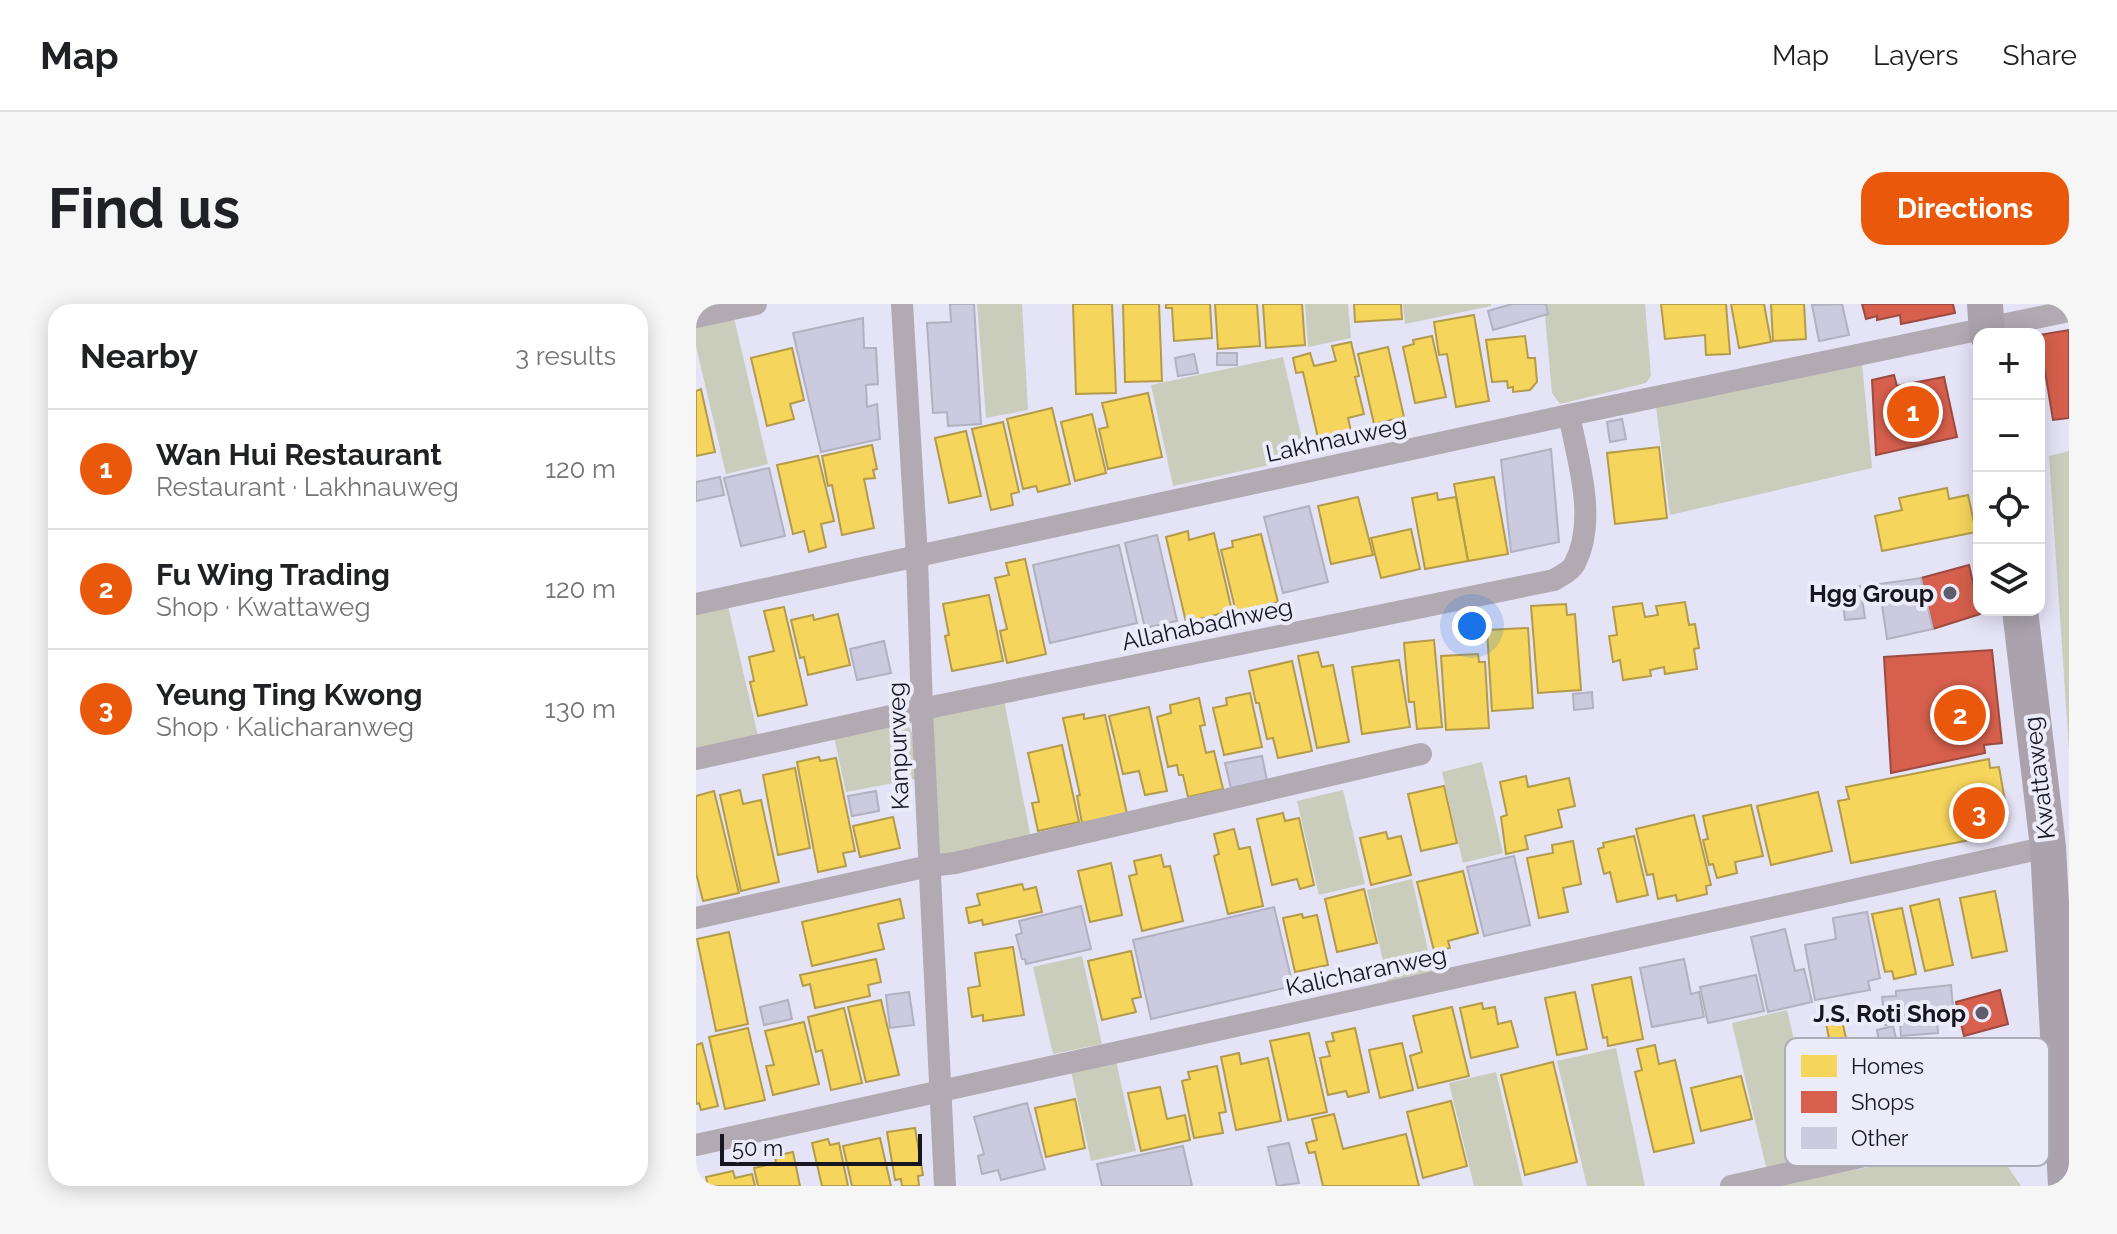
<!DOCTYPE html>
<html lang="en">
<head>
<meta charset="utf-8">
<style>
  body { margin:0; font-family:Raleway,sans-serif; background:#f6f6f6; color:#202124 }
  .controls { position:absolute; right:24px; top:24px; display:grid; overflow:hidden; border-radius:16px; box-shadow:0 4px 20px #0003 }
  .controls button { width:72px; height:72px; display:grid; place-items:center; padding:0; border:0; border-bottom:2px solid #e0e0e0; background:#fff; color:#202124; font:40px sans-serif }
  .scale { position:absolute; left:24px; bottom:20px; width:202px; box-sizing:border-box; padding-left:8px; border:4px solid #171521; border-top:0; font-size:22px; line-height:28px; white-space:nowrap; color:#171521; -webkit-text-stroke:6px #ecebf9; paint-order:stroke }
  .you { position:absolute; left:776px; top:322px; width:28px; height:28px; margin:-20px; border:6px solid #fff; border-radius:50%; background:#1a73e8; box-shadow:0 0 0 12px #1a73e833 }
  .badge { display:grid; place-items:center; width:52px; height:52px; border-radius:50%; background:#ea580c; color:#fff; font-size:26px; font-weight:700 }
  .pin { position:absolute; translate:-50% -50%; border:4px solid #fff; box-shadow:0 2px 8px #0006 }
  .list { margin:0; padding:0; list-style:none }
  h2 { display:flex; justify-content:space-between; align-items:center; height:104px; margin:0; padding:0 32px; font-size:34px }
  h2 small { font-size:26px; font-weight:400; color:#757577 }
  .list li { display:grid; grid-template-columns:52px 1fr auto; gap:24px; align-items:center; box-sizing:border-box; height:120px; padding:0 32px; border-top:2px solid #e0e0e0 }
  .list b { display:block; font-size:30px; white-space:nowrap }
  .list p { margin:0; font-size:26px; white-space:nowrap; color:#757577 }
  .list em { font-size:26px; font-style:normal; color:#757577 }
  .icon { flex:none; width:44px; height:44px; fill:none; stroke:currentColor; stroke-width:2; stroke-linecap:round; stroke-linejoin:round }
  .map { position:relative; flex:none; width:1373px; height:882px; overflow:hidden; border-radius:24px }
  header { display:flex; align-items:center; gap:48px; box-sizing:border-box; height:112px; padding:0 40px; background:#fff; border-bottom:2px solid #e0e0e0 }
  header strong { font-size:38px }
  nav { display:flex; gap:44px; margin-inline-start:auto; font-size:28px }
  .intro { display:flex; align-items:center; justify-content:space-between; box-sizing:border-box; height:192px; padding:0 48px }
  h1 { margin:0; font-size:56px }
  .button { padding:20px 36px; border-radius:24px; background:#ea580c; color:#fff; font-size:28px; font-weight:700 }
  main { display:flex; gap:48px; padding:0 48px }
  aside { flex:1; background:#fff; border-radius:24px; box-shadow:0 4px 20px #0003 }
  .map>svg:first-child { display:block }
  .green { fill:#caccbc }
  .homes { fill:#f6d55c; stroke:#b39b4a; stroke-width:2 }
  .shops { fill:#d6604d; stroke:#9d4a40; stroke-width:2 }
  .building { fill:#cbcade; stroke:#b1b1c0; stroke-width:2 }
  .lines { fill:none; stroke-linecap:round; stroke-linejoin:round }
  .minor { stroke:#b2aab2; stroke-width:22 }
  .primary { stroke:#aaa3ad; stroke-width:36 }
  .poi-dot { fill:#5f5d6c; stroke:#ecebf9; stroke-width:3 }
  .labels { text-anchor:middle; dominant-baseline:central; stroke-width:8; stroke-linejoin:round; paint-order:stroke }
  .street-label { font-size:24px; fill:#171521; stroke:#ecebf9 }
  .poi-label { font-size:24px; font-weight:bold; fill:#171521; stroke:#ecebf9; text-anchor:end }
  .key { fill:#ecebf9; stroke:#acabb8; stroke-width:2 }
  .key-label { font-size:22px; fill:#171521 }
</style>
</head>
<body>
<header>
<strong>Map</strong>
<nav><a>Map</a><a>Layers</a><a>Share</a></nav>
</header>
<div class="intro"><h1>Find us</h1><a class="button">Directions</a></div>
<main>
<aside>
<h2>Nearby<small>3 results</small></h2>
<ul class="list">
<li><span class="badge">1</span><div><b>Wan Hui Restaurant</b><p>Restaurant · Lakhnauweg</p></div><em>120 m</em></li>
<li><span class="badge">2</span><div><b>Fu Wing Trading</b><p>Shop · Kwattaweg</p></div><em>120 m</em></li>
<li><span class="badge">3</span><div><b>Yeung Ting Kwong</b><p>Shop · Kalicharanweg</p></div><em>130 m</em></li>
</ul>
</aside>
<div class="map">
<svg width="1373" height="882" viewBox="0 0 1373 882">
  <rect width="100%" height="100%" fill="#e5e3f6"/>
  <g class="green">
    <polygon points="281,0 326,0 332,106 290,114"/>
    <polygon points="609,0 652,0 655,34 612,43"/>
    <polygon points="707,0 795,0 795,2 709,20"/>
    <polygon points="848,0 949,0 955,72 950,79 864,100 856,89"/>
    <polygon points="38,14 72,160 30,170 0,42 0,22"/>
    <polygon points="587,53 610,153 477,182 455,81"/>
    <polygon points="1166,59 1176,164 974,211 960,103"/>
    <polygon points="1373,147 1373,445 1353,152"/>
    <polygon points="32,302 62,432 0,446 0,309"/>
    <polygon points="308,396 336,540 243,552 237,413"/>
    <path d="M209 419C223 431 218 457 219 475L150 488 138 433Z"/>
    <polygon points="786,458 807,549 767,559 746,468"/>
    <polygon points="647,486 669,580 623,591 601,497"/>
    <polygon points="716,575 737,669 692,679 671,586"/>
    <polygon points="386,652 406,740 357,750 337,663"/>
    <polygon points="1091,706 1126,855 1071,867 1036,719"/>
    <polygon points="920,744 949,882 891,882 861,757"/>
    <polygon points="420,757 440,847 395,857 375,767"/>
    <polygon points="800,768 827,882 778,882 753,779"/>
    <polygon points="1288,845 1306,854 1325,882 1076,882 1246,849"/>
  </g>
  <g class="homes">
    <polygon points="377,0 416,0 420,89 380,90"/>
    <polygon points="427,0 463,0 466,77 429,78"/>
    <polygon points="470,0 514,0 516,34 478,37 476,4 470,4"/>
    <polygon points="519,0 561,0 564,42 522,45"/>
    <polygon points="567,0 606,0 609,41 570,44"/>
    <polygon points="658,0 705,0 706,15 659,18"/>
    <polygon points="965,0 1030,0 1034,50 1010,51 1009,31 969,35"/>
    <polygon points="1035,0 1068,0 1075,38 1043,44"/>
    <polygon points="1075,0 1108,0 1110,35 1077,37"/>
    <polygon points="778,11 793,97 760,103 751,50 743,51 738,18"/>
    <polygon points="736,32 750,93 719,99 707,43 718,40 717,36"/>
    <polygon points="829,32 832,54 839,54 841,78 834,86 817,88 817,83 812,84 811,77 796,78 790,36"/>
    <polygon points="655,38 663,72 659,73 668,110 652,114 655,127 622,134 607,68 600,69 597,54 614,49 618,62 640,57 636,42"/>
    <polygon points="692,43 708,113 678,120 662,50"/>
    <polygon points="96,44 108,96 94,100 98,115 71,122 55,54"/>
    <polygon points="5,85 19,148 0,152 0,87"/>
    <polygon points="452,89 466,153 412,165 403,125 412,123 406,99"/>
    <polygon points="356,104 374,180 342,188 340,182 327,185 311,115"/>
    <polygon points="396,110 410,169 379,177 365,118"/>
    <polygon points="307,118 323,188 315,190 317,201 295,206 276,125"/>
    <polygon points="270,127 285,192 253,199 239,134"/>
    <polygon points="176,141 181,165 177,166 179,174 168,175 178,224 146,231 136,181 132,182 126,152"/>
    <polygon points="963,143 971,214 919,220 911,149"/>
    <polygon points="122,152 138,217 125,220 130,243 113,248 108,227 97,230 81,161"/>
    <polygon points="798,173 812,250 772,257 758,180"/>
    <polygon points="1251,184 1253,195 1272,191 1280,228 1186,247 1179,212 1206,206 1203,194"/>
    <polygon points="741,189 742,196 760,193 772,257 729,265 716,194"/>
    <polygon points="662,193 677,251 635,260 622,202"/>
    <polygon points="715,225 724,265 685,274 675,234"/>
    <polygon points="492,227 493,236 518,229 536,307 490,318 470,233"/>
    <polygon points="565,230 582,298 540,308 525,246 537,243 536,237"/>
    <polygon points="329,255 350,350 311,359 304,327 311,325 299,274 313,271 310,259"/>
    <polygon points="293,291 307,357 256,367 249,332 253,331 247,300"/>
    <polygon points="989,298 993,321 999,320 1003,344 998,345 1001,365 969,370 968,363 954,366 955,372 927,376 924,356 917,358 913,332 921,331 917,303 946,299 949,313 962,311 960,302"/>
    <polygon points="870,300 871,311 879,310 885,386 842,389 835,302"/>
    <polygon points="88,303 111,401 62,412 54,378 58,377 53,353 78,347 68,307"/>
    <polygon points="142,310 154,361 112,371 108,353 104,354 95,316 117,311 118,316"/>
    <polygon points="832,324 837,404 796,407 791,326"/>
    <polygon points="738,336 746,423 721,425 718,398 713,398 708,339"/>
    <polygon points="622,348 626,363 637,361 653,438 621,444 602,352"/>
    <polygon points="782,350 783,358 789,358 793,424 750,426 745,352"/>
    <polygon points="703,356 714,423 666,430 656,363"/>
    <polygon points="596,357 616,447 582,454 577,434 571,435 563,399 560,399 553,367"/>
    <polygon points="554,389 566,443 528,451 517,404 531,401 530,394"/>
    <polygon points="503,394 509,421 504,422 510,449 518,447 527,485 492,493 487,471 483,471 481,461 472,463 461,413 475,409 474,401"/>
    <polygon points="453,403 471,487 449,491 443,467 427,470 413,412"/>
    <polygon points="388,410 388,415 409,411 431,510 386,519 381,492 384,491 367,414"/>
    <polygon points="366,441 383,518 342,527 336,499 343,498 332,449"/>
    <polygon points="123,453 124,457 140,454 159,547 147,549 150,562 122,568 101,458"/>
    <polygon points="1293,455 1294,464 1303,463 1312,514 1297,517 1300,531 1155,559 1142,497 1153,495 1150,483"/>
    <polygon points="99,464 114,544 82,551 67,471"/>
    <polygon points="830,472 832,483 873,474 879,502 862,506 866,523 829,532 832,545 810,550 805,513 811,511 804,478"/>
    <polygon points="748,482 761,539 725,547 712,490"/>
    <polygon points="44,486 47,500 65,496 83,578 45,587 24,491"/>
    <polygon points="18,487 43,589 7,597 0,569 0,492"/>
    <polygon points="1122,488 1136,547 1075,561 1061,502"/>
    <polygon points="1055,501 1067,552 1039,558 1041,569 1021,574 1017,560 1013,561 1007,536 1012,535 1007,512"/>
    <polygon points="587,509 589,517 603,514 618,581 604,585 601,575 576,581 561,515"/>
    <polygon points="998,511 1015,581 1010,582 1011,590 981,597 980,591 962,595 957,570 951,571 940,525"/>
    <polygon points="197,513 204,544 164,553 157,522"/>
    <polygon points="538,525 543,545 554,543 567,602 532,610 518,552 523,550 518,530"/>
    <polygon points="690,528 692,535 705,532 715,571 675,581 664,534"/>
    <polygon points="938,532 952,591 921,598 914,568 908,570 902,545 908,543 907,539"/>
    <polygon points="877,537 885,580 867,584 872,608 843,614 831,554 857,549 856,541"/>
    <polygon points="465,551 468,563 474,562 487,617 446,627 433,572 441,570 438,557"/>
    <polygon points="415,559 426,611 394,618 382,567"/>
    <polygon points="767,567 782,629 752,637 754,644 738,647 721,578"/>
    <polygon points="326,580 328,586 340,583 346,608 287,621 286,616 273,619 270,604 284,601 281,590"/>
    <polygon points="668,585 681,639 641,648 629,595"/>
    <polygon points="1299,587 1311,647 1276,654 1264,594"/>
    <polygon points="204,595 208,614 182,620 188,645 116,662 106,618"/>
    <polygon points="1243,595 1257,661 1229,667 1214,602"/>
    <polygon points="1206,604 1220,670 1198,675 1196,667 1189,668 1176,610"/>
    <polygon points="606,610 607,614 621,611 632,661 599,668 587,614"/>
    <polygon points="33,628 52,720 20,727 1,635"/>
    <polygon points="317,643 328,711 287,717 287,711 276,713 272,684 284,682 279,649"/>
    <polygon points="435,647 445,693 436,695 440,708 406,716 392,657"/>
    <polygon points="180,655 185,678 172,681 174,692 119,704 114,680 107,682 104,671"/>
    <polygon points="935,673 947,735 912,742 911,733 907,734 896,681"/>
    <polygon points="879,688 891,745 861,751 849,694"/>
    <polygon points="185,696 203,771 170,778 152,703"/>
    <polygon points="786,699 787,705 799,703 802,720 815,717 822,743 775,754 764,704"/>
    <polygon points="756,703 773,772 722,784 714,752 726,748 717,712"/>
    <polygon points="148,704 166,779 135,786 126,746 120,748 112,713"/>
    <polygon points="1145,712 1164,797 1129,805 1113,738 1133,734 1129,715"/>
    <polygon points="108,718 123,780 77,791 70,762 78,761 69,727"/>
    <polygon points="52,724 69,796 29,805 13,733"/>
    <polygon points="659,724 673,788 652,793 650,787 632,791 624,754 634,752 630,738 638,737 636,729"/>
    <polygon points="613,729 631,808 592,816 574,737"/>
    <polygon points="6,739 22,802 5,806 3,799 0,800 0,741"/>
    <polygon points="706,739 717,786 684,794 673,746"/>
    <polygon points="959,741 963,760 979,756 998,839 958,848 939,768 946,766 941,745"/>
    <polygon points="543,749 545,760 572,754 585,817 540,826 525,753"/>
    <polygon points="857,758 881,858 829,871 805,771"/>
    <polygon points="521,762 530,808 523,809 527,829 498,834 486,777 494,775 492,768"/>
    <polygon points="1045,772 1056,815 1005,827 995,784"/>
    <polygon points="464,783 471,815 489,811 494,836 445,847 432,789"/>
    <polygon points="379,795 389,844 350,853 339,804"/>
    <polygon points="755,797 771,862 727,874 711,808"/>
    <polygon points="638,810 647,845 710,830 723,882 627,882 619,848 613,849 610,839 621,836 616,815"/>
    <polygon points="219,824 227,871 222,872 223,882 206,882 205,875 199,876 191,828"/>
    <polygon points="184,834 195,882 156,882 147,842"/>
    <polygon points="132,835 134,841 143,839 152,882 126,882 116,839"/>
    <polygon points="97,848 104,882 62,882 58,864 80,859 79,852"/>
    <polygon points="37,867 39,874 56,870 59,882 12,882 10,873"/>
  </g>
  <g class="shops">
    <polygon points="1166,0 1257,0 1259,9 1205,20 1204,11 1181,16 1181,12 1170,15"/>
    <polygon points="1373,26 1373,114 1357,116 1343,31"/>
    <polygon points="1198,71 1201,82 1248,73 1261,133 1180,151 1176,76"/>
    <polygon points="1273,261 1284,310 1237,325 1225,274"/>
    <polygon points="1296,346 1306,439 1288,441 1289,449 1195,469 1188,353"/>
    <polygon points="1304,686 1312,720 1268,732 1260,698"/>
  </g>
  <g class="building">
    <polygon points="254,0 278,0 285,120 252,122 251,108 237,109 231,19 255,18"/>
    <polygon points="816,0 850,0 852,10 797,26 792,7"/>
    <polygon points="1146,0 1153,31 1123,37 1116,1"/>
    <polygon points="167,14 168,44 180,44 182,80 170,81 171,103 181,100 184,135 125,148 97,29"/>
    <rect x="521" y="49" width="20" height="12"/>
    <polygon points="498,50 502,69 482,72 479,54"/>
    <polygon points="926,115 930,135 914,138 911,118"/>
    <polygon points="855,145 863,238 815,248 805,156"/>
    <polygon points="73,164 89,232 45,242 28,174"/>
    <polygon points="24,173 28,191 0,197 0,178"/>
    <polygon points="613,202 632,278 587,289 568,213"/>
    <polygon points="461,231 481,317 449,324 429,239"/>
    <polygon points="423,241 441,319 354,339 337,261"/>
    <polygon points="1225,274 1237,325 1191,335 1183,280"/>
    <polygon points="1164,282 1169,314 1149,316 1145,285"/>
    <polygon points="188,337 195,369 161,376 154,345"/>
    <polygon points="896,388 897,404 878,406 877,390"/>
    <polygon points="566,452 571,476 535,484 529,459"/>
    <polygon points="180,487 183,507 156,512 152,492"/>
    <polygon points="818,552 834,621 788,632 771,563"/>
    <polygon points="385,602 395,645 330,660 329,655 326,655 320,631 326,629 323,617"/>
    <polygon points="578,603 597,682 455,715 437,636"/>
    <polygon points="1171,608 1184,674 1172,677 1174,686 1119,696 1109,641 1140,635 1137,614"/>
    <polygon points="1089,625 1099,667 1108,665 1116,698 1072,708 1055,633"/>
    <polygon points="988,655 995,690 1003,688 1008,713 956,723 944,664"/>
    <polygon points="1060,671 1068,707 1012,719 1004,683"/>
    <polygon points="1255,681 1258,715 1241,717 1242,729 1205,732 1204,719 1189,721 1186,693 1200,692 1200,687"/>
    <polygon points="213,688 218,721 194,724 190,691"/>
    <polygon points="92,696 96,715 68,721 64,703"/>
    <polygon points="1197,722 1201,738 1184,742 1181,726"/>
    <polygon points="331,799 349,865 305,876 302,866 286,870 282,852 288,850 278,813"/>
    <polygon points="593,839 603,879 581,882 572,843"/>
    <polygon points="487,842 496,882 406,882 401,860"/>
  </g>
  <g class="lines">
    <g class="minor">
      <polyline points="206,0 221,253 226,405 249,882"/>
      <polyline points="0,13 60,0"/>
      <polyline points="0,300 873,111 1373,7"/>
      <path d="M0 455 226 405 858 276C864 272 874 268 878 261 902 217 882 157 873 111"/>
      <polyline points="0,614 233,562 259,559 725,450"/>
      <polyline points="0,841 1352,543"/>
      <polyline points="1035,882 1366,808"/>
    </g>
    <g class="primary">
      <polyline points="1289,0 1291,30"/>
      <polyline points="1324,306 1352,543 1370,882"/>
    </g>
  </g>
  <g class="poi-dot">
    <circle cx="1254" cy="289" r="8"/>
    <circle cx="1286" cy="709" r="8"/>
  </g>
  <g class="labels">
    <g class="street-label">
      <text transform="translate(640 135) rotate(-12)">Lakhnauweg</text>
      <text transform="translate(511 320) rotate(-12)">Allahabadhweg</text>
      <text transform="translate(202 442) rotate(-92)">Kanpurweg</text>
      <text transform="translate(1343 474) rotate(-97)">Kwattaweg</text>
      <text transform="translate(670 667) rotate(-12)">Kalicharanweg</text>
    </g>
    <g class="poi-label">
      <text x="1238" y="289">Hgg Group</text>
      <text x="1270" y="709">J.S. Roti Shop</text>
    </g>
  </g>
  <rect x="1089" y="734" width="264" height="128" rx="12" class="key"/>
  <rect x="1105" y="751" width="36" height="22" fill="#f6d55c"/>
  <rect x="1105" y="787" width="36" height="22" fill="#d6604d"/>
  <rect x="1105" y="823" width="36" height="22" fill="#cbcade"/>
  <g class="key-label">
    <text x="1155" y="770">Homes</text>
    <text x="1155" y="806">Shops</text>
    <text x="1155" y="842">Other</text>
  </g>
</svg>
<div class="controls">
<button>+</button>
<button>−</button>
<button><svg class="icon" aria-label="locate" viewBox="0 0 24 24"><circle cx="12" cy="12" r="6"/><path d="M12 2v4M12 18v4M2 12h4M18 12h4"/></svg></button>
<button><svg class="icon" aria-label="layers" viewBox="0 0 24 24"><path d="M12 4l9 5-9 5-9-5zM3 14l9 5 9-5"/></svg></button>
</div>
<div class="scale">50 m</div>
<div class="you"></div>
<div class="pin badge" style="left:1217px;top:108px">1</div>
<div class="pin badge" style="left:1264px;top:411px">2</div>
<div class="pin badge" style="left:1283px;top:509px">3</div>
</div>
</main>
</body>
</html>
